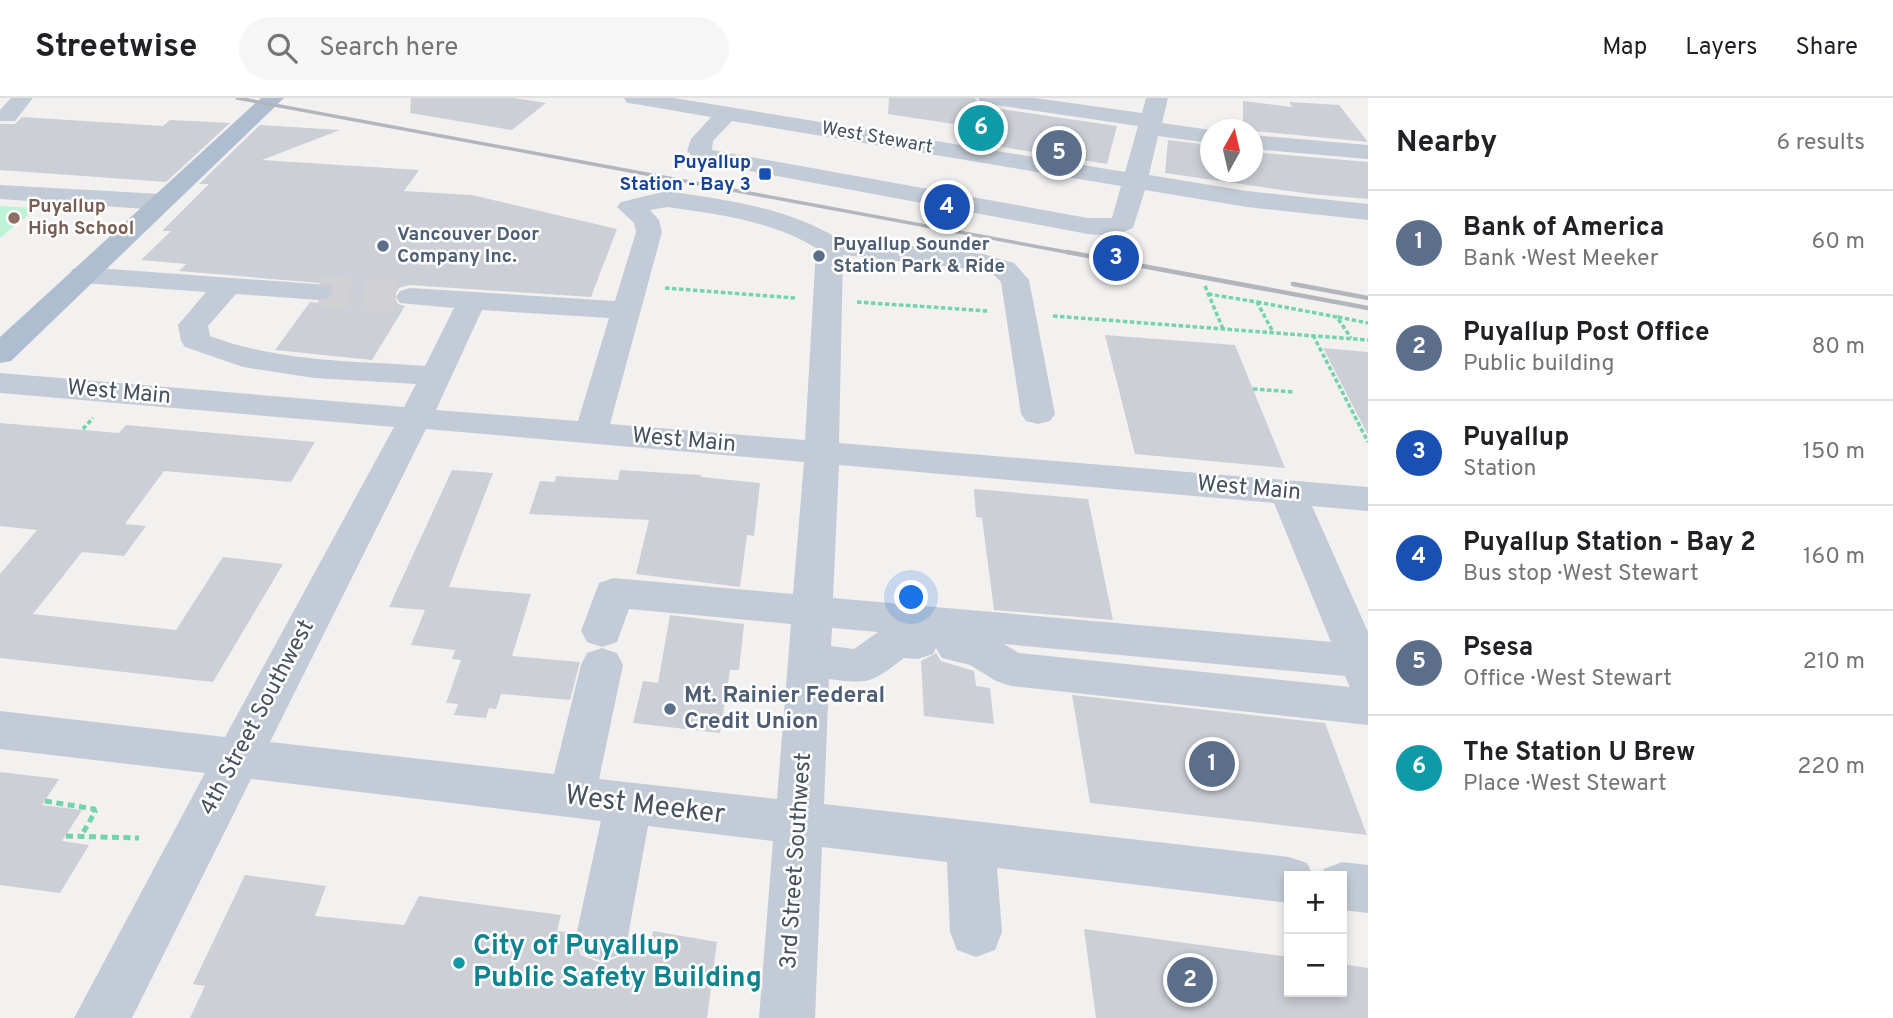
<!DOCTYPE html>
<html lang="en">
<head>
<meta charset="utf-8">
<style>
  body { margin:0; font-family:Overpass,sans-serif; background:#f6f6f6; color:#202124 }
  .controls { position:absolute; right:21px; bottom:21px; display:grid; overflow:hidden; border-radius:0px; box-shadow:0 4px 10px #0003 }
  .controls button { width:63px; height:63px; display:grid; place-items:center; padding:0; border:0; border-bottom:2px solid #e0e0e0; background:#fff; color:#202124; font:35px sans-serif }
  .compass { position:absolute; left:1200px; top:21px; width:63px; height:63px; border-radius:50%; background:#fff; box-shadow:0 4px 10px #0003; rotate:8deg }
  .you { position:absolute; left:912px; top:500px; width:24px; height:24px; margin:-18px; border:5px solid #fff; border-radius:50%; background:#1a73e8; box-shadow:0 0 0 10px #1a73e833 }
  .badge { display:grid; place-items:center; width:46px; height:46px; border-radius:50%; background:#0b8043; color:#fff; font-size:23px; font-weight:700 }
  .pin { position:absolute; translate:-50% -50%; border:4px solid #fff; box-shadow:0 2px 7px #0006 }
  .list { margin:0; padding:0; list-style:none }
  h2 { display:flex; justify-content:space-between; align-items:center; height:91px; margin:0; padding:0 28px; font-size:30px }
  h2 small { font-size:23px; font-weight:400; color:#757577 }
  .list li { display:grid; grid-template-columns:46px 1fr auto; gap:21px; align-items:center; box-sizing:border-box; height:105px; padding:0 28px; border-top:2px solid #e0e0e0 }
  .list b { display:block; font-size:26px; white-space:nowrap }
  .list p { margin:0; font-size:23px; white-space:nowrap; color:#757577 }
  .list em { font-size:23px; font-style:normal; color:#757577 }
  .icon { flex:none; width:38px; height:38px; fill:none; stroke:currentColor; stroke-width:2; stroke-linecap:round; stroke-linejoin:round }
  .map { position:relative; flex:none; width:1368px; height:920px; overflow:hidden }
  header { display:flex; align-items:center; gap:42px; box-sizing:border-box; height:98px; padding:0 35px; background:#fff; border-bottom:2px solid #e0e0e0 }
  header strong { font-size:33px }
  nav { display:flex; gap:38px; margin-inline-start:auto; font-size:24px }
  .search { width:490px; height:63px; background:#f6f6f6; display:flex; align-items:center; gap:18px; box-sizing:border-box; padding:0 24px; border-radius:38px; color:#757577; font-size:26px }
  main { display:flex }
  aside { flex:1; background:#fff }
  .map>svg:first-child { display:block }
  .green { fill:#bdf3d6 }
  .building { fill:#cccfd6 }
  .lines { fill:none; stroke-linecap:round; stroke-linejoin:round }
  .minor-tunnel { stroke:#d1d1d3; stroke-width:31; stroke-dasharray:31 15; stroke-linecap:butt }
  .path-far1 { stroke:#72d3ac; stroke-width:3.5; stroke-dasharray:4.5 2.5; stroke-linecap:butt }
  .path { stroke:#72d3ac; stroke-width:5; stroke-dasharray:7 4.5; stroke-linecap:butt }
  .minor { fill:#c3cbd6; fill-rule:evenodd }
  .major { fill:#afbdd1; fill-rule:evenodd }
  .rail-far1 { stroke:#b2b5bb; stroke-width:3.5 }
  .rail { stroke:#b2b5bb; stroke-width:4.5 }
  .transit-dot { fill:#1a4fb4; stroke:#fff; stroke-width:2.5 }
  .education-dot { fill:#8d6e63; stroke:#fff; stroke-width:2.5 }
  .service-dot { fill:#5c6f8a; stroke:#fff; stroke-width:2.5 }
  .culture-dot { fill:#0f9aa8; stroke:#fff; stroke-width:2.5 }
  .labels { text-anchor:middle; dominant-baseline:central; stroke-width:5; stroke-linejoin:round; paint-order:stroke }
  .far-street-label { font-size:19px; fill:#475260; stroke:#fff }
  .far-transit-label { font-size:19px; font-weight:bold; fill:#164399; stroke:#fff; text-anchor:end }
  .far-education-label { font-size:19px; font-weight:bold; fill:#785e54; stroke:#fff; text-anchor:start }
  .far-service-label { font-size:19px; font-weight:bold; fill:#4e5e75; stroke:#fff; text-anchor:start }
  .street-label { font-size:23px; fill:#475260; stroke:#fff }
  .service-label { font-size:23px; font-weight:bold; fill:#4e5e75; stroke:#fff; text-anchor:start }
  .near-street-label { font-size:28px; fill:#475260; stroke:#fff }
  .near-culture-label { font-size:28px; font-weight:bold; fill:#0d838f; stroke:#fff; text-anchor:start }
</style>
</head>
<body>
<header>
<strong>Streetwise</strong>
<div class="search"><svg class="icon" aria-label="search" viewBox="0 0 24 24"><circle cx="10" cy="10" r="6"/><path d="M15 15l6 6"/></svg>Search here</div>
<nav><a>Map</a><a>Layers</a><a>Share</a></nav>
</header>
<main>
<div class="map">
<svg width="1368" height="920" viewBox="0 0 1368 920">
  <rect width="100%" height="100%" fill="#f3f1f0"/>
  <polygon class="green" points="0,108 37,110 0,140"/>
  <g class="building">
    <polygon points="411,0 514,0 546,5 512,32 410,15"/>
    <polygon points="889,0 975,0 981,8 1117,28 1107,66 960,42 967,28 888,16"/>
    <polygon points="1243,3 1292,9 1289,4 1339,7 1368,44 1243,32"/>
    <polygon points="22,19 163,28 170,22 230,25 166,84 0,72 0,26 15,26"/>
    <polygon points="260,27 340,32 262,62 419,72 404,93 472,97 617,131 591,199 409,187 399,190 394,198 398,206 405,208 372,262 275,252 310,204 320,205 331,200 335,194 331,186 179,173 186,166 141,162 171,133 162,133 209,86 199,86"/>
    <polygon points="1168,42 1210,47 1210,74 1252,74 1252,54 1368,64 1368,101 1310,96 1165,75"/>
    <polygon points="1105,237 1235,247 1285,370 1135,356"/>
    <polygon points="1323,250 1368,254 1368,337"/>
    <polygon points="0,325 119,335 126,327 315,344 291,384 164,373 125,426 146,428 124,458 82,454 33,516 176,532 223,459 283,466 213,584 0,560 0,476 37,432 0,428"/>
    <polygon points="452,372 493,375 449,489 531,496 512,558 580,564 570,602 501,596 496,611 489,610 486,620 454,617 458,606 446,605 461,562 452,561 455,552 411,547 425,512 389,509"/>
    <polygon points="620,372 701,377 701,379 760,385 754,438 747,437 740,489 636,476 649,422 529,416 540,383 555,384 556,378 618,382"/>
    <polygon points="974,391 1088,401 1113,522 994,512 982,420 976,419"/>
    <polygon points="670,517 744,526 739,572 730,572 720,635 633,625 643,583 658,585"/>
    <polygon points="936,555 941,563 974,573 976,588 990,590 994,626 924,618 921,563"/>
    <polygon points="1072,597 1325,625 1367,737 1090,705"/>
    <polygon points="0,674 59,681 42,707 82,712 62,743 89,747 60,795 0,787"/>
    <polygon points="245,777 326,788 315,818 404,827 419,798 561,817 557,833 574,835 581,857 601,865 622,858 630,841 651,844 653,833 717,844 707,920 190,920 205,888 193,886"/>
    <polygon points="1084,831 1289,859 1289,894 1342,894 1342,866 1368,870 1368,920 1096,920"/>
  </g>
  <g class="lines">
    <polyline class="minor-tunnel" points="319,193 410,199"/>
    <g class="path-far1">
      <polyline points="1205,188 1223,231"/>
      <polyline points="665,190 795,200"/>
      <polyline points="1208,196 1257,204 1273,234"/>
      <polyline points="857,204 988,213"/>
      <polyline points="1257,204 1337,219 1351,240"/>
      <polyline points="1053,218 1368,242"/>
      <polyline points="1338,219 1368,225"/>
      <polyline points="1313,237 1368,344"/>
      <polyline points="1253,291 1294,294"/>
      <polyline points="83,331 93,320"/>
    </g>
    <g class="path">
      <polyline points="45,703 94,711 95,714 80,740"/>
      <polyline points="66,738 139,740"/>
    </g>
    <g class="minor">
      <polygon points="11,0 33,0 15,23 0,23 0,12"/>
      <path d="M624 0H674L1125 74 1138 28 989 6 981 5 978 0H1035L1142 15 1146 0H1168L1162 25 1211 32 1210 45 1158 38 1149 77 1247 93 1368 106V122L1247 109 1145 92 1133 130 1114 138 1088 136 697 63 687 53 691 41 711 19 635 6 627 5ZM732 23 1121 88 1112 120H1088L712 52 713 43Z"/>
      <polygon points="1252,37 1368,47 1368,61 1252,51"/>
      <polygon points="0,87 161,96 170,99 174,104 170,109 161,112 0,101"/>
      <path d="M667 93C725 102 786 109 837 140L983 156 1014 165 1029 182 1055 316 1050 323 1038 326 1026 323 1021 316 1001 184 994 177 979 172 843 157 839 345 1368 389V413L1312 408 1368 534V627L1011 588 996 583 970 567 942 560 936 550 933 556 918 561 904 560C872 584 870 587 829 581L824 706 1289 759 1307 765 1313 778H1289V805L997 770 1002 834 995 852 976 859 957 852 950 834 947 764 822 749 815 920H759L773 743 648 728 628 838 621 856 602 863 583 856 576 838 601 723 251 681 132 920H74L205 675 0 651V613L225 639 394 329 0 295V275L404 309 416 286 314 280 243 269 185 249 181 243 178 227 206 194 83 185 73 183 69 177 73 171 83 169 329 187 333 193 329 199 319 202 236 196 208 228 210 238C279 264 352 263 425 268L454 210 400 205 396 199 400 193 410 190 615 203 636 134 634 125 617 109 621 104ZM667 109C718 116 772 123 816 150L805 342 610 326 662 134 659 122 650 112ZM482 212 609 220 578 323 436 312ZM426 331 804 364 793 496 613 480 599 485 581 533 587 544 602 549 617 544 629 511 791 526 777 701 599 681 623 567 617 555 602 550 587 555 581 567 554 676 270 644ZM839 367 1274 405 1331 544 833 500ZM832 530 878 534 854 551 831 548ZM1004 546 1345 578 1350 589 1019 555Z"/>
      <polygon points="1342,764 1368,767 1368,815 1342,812 1342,778 1321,778 1324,771"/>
    </g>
    <polygon class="major" points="261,0 284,0 11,263 0,265 0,239"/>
    <polyline class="rail-far1" points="237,0 1077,156"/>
    <g class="rail">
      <polyline points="1067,154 1368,210"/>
      <polyline points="1293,186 1368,200"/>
    </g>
  </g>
  <rect class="transit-dot" x="758" y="69" width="14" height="14" rx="3.5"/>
  <circle class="education-dot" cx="14" cy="120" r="7"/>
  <g class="service-dot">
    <circle cx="383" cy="148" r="7"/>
    <circle cx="819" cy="158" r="7"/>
    <circle cx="670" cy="611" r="7"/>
  </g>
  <circle class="culture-dot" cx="459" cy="865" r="7"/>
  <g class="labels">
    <g class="far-street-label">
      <text transform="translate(877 40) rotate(10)">West Stewart</text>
    </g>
    <g class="far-transit-label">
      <text x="751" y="65">Puyallup<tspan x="751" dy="22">Station - Bay 3</tspan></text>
    </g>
    <g class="far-education-label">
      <text x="28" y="109">Puyallup<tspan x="28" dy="22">High School</tspan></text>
    </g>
    <g class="far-service-label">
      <text x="397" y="137">Vancouver Door<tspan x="397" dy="22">Company Inc.</tspan></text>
      <text x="833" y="147">Puyallup Sounder<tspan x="833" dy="22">Station Park &amp; Ride</tspan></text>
    </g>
    <g class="street-label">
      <text transform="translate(119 295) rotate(5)">West Main</text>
      <text transform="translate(684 343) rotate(5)">West Main</text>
      <text transform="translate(1249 391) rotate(5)">West Main</text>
      <text transform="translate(258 620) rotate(-62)">4th Street Southwest</text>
      <text transform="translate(797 763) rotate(-86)">3rd Street Southwest</text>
    </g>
    <g class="service-label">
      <text x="684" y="598">Mt. Rainier Federal<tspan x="684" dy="26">Credit Union</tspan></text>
    </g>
    <g class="near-street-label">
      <text transform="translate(645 708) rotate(7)">West Meeker</text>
    </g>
    <g class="near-culture-label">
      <text x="473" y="849">City of Puyallup<tspan x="473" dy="32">Public Safety Building</tspan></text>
    </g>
  </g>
</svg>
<div class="controls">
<button>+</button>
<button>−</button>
</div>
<svg class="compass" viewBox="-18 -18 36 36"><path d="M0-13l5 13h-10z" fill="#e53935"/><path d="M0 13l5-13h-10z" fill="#757577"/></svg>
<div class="you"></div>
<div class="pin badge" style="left:1212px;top:666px;background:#5c6f8a">1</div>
<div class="pin badge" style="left:1190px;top:882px;background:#5c6f8a">2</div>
<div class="pin badge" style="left:1116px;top:160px;background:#1a4fb4">3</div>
<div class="pin badge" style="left:947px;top:109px;background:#1a4fb4">4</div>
<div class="pin badge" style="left:1059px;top:55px;background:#5c6f8a">5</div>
<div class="pin badge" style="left:981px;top:30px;background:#0f9aa8">6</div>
</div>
<aside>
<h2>Nearby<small>6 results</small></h2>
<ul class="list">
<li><span class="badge" style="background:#5c6f8a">1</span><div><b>Bank of America</b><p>Bank · West Meeker</p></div><em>60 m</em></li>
<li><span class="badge" style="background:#5c6f8a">2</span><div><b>Puyallup Post Office</b><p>Public building</p></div><em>80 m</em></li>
<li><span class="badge" style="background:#1a4fb4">3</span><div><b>Puyallup</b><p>Station</p></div><em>150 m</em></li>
<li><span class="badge" style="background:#1a4fb4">4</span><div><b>Puyallup Station - Bay 2</b><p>Bus stop · West Stewart</p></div><em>160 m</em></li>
<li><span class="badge" style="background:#5c6f8a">5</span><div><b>Psesa</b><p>Office · West Stewart</p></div><em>210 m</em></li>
<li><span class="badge" style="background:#0f9aa8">6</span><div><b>The Station U Brew</b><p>Place · West Stewart</p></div><em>220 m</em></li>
</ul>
</aside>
</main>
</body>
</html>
